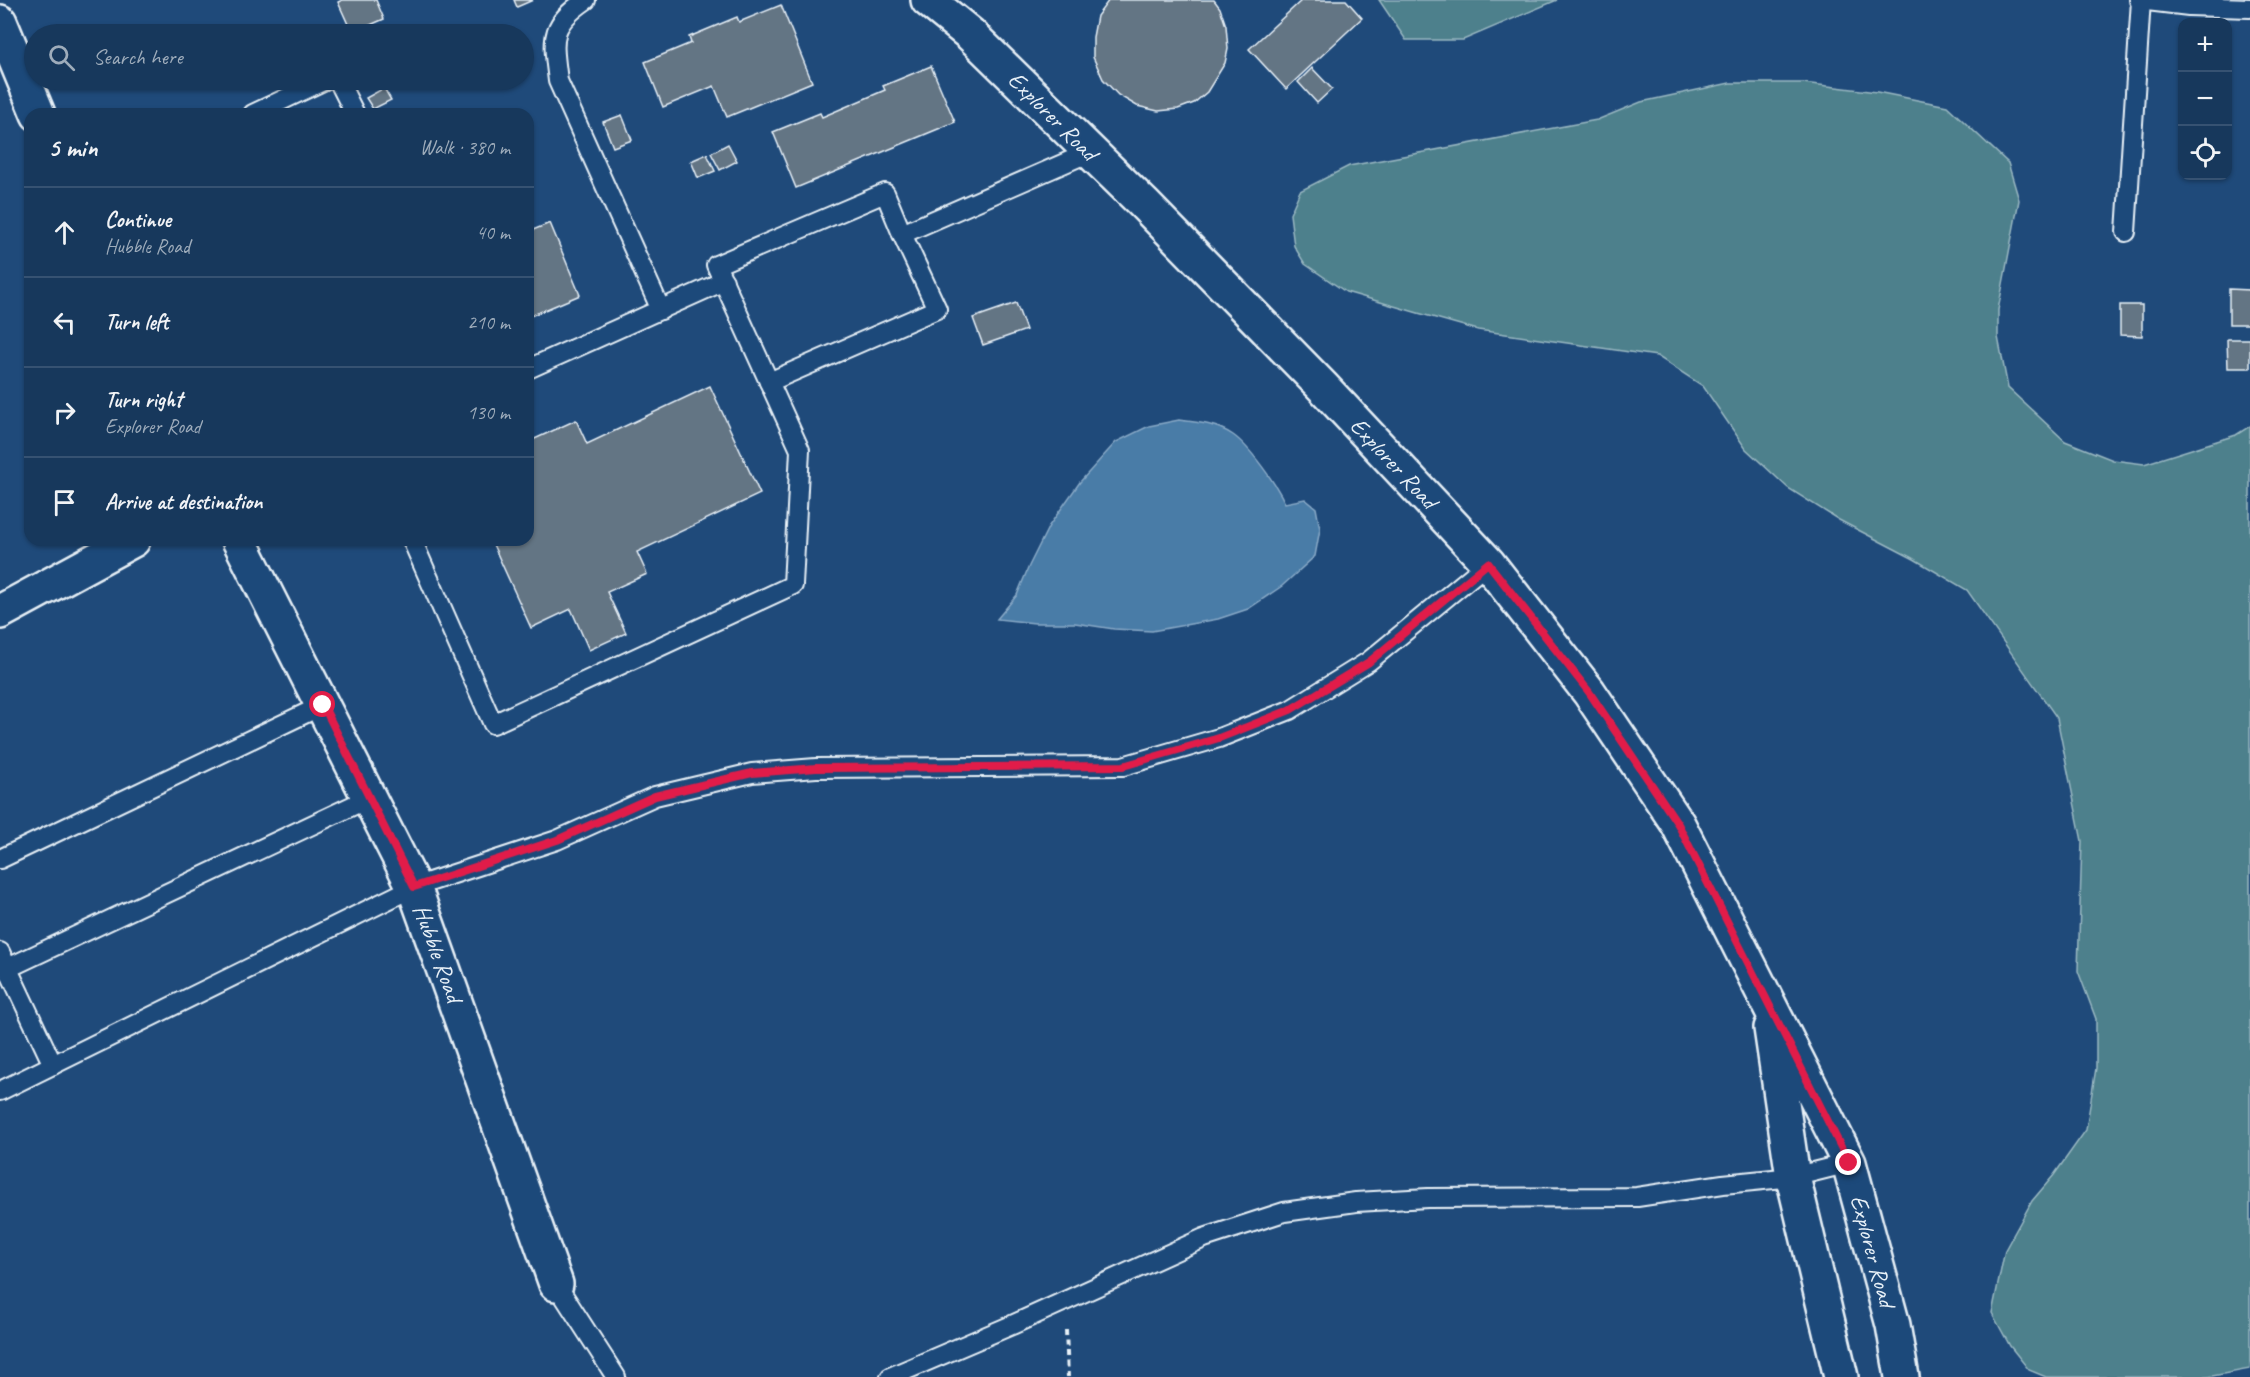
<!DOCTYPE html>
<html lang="en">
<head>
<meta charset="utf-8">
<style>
  body { margin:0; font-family:Caveat,sans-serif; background:#203f62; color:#f1f3f6 }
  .controls { position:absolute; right:18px; top:18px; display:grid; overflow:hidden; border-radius:12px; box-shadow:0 2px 4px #0004 }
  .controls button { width:54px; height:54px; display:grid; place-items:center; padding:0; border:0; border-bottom:2px solid #365272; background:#17385c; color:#f1f3f6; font:30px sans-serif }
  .stop { position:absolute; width:18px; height:18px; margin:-14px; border:4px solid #e11d48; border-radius:50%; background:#fff }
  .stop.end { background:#e11d48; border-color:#fff; box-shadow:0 2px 6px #0008 }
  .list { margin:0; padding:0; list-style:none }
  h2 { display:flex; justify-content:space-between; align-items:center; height:78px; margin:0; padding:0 24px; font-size:26px }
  h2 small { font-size:20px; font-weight:400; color:#9eacbb }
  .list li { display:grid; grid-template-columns:39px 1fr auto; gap:18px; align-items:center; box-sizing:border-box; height:90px; padding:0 24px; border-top:2px solid #365272 }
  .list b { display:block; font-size:22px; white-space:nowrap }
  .list p { margin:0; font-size:20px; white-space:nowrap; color:#9eacbb }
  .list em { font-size:20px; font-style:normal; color:#9eacbb }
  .icon { flex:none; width:33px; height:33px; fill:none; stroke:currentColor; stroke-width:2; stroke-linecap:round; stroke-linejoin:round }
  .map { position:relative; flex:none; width:2250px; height:1377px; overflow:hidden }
  .search { position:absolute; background:#17385c; box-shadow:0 2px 4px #0004; left:24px; top:24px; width:510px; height:66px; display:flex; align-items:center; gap:15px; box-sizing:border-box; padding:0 21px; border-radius:33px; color:#9eacbb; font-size:22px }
  .panel { position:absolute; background:#17385c; box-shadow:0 2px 4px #0004; left:24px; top:108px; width:510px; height:438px; border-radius:18px }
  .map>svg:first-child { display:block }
  .green { fill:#4d808c; stroke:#9ab8c2; stroke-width:1.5 }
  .water { fill:#4a7ba7; stroke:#89aac7; stroke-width:1.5 }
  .building { fill:#647484; stroke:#e8f1f8; stroke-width:1.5 }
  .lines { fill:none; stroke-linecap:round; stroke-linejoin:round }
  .service-casing { stroke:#e8f1f8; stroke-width:22 }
  .minor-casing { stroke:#e8f1f8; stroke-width:38 }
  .path { stroke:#e8f1f8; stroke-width:4; stroke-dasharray:6 4.5; stroke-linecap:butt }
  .service { stroke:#1f4a7a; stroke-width:18 }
  .minor { stroke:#1f4a7a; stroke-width:33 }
  .route { stroke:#e11d48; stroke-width:8 }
  .labels { text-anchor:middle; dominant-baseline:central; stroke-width:5; stroke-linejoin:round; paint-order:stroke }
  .street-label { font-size:24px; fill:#e8f1f8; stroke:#1f4a7a }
</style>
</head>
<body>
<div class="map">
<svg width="2250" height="1377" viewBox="0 0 2250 1377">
  <rect width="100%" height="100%" fill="#1f4a7a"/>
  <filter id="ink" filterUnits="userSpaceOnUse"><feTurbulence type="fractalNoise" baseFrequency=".0167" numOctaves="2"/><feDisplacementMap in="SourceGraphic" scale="12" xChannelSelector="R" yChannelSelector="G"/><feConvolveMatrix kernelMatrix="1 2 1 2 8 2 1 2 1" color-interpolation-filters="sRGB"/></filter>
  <g filter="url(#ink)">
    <g class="green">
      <polygon points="1379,0 1557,0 1463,40 1406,40"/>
      <polygon points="1730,83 1803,83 1877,92 1947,106 2008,163 2019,200 1998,310 1998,337 2008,388 2065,441 2113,460 2144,464 2236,435 2250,426 2250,1369 2207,1377 2046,1377 2029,1370 2010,1346 1992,1313 2005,1250 2032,1201 2054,1175 2086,1130 2096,1068 2096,1019 2078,971 2082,841 2057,718 1967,590 1914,559 1839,520 1788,488 1746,449 1703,386 1657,356 1478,330 1418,313 1346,292 1305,264 1294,246 1290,214 1300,191 1349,166 1597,120 1641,102"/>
    </g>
    <path class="water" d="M1179 420C1197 422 1217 424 1233 435 1250 447 1276 484 1285 503L1305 499 1316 508 1320 529 1315 556 1282 586 1248 609 1218 619 1152 631 1114 629 1075 623H1035L997 619 1017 595 1029 566 1049 526 1080 482 1116 442 1149 426Z"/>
    <g class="building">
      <polygon points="342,0 376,0 384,19 352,33 338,2"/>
      <polygon points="514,0 533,0 517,7"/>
      <polygon points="1109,0 1214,0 1220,8 1226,26 1228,49 1225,63 1207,92 1194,103 1178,109 1158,111 1137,106 1118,95 1103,79 1093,57 1093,37 1097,16"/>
      <polygon points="1302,0 1346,0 1362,18 1286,89 1249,49"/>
      <polygon points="781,5 812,82 727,117 714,86 663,107 645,62 691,43 689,37 737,17 739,22"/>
      <polygon points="931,66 955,122 796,188 773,132 820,113 822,117 885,90 883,86"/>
      <polygon points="1312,68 1332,89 1317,103 1298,82"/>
      <polygon points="384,88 391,100 373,109 366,98"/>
      <polygon points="622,115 632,140 613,147 603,122"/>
      <polygon points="728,144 737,161 720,170 711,153"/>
      <polygon points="707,154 715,171 698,178 691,161"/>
      <polygon points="550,223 580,295 528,317 528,232"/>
      <polygon points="2229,289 2250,290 2250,324 2229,324"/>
      <polygon points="1016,303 1026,330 983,345 973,318"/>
      <polygon points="2120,305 2142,305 2142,336 2120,335"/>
      <polygon points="2227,339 2250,339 2250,368 2228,368"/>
      <polygon points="710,386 760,494 637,552 647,574 607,592 626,633 589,650 571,609 531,628 491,540 528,540 528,442 576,420 587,444"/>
    </g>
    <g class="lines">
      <g class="service-casing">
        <g id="service">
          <path d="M586 0C548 26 553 39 558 81L661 310"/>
          <polyline points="2139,0 2189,6 2250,8"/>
          <polyline points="338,80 355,114"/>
          <polyline points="253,114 325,80"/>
          <polyline points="2126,232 2141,0"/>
          <polyline points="528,369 724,281"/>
          <polyline points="769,382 937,309 902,234 1090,152"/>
          <polyline points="412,540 493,724 793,585 800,450 716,265 885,193 902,234"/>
          <polyline points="0,859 323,705"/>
          <polyline points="0,952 53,1065"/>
          <polyline points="8,968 369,798"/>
          <polyline points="0,1091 414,887 557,840 655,796 752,773 816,768 1123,766 1219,738 1290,710 1369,661 1488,563"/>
          <polyline points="556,1284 616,1377"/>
          <polyline points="890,1377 1012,1325 1204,1238 1284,1212 1356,1202 1428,1198 1637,1197 1723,1184 1793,1177 1849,1163"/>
        </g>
      </g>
      <g class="minor-casing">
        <g id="minor">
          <polyline points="928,0 970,34 1144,204 1323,387 1488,563 1589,692 1678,824 1849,1163 1893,1325 1902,1377"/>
          <polyline points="0,22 38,114"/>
          <polyline points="239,540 414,887 556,1284"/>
          <polyline points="0,612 133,540"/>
          <polyline points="1771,1028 1793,1177 1841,1377"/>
        </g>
      </g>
      <polyline class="path" points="1066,1330 1068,1377"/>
      <use href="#service" class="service"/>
      <use href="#minor" class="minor"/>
    </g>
  </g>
  <g class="lines" filter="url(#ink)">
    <polyline class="route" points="323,705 414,887 557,840 655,796 752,773 816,768 1123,766 1219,738 1290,710 1369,662 1488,563 1589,692 1678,824 1849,1163"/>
  </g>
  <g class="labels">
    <g class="street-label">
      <text transform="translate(1053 116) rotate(45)">Explorer Road</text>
      <text transform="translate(1394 463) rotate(47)">Explorer Road</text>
      <text transform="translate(438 953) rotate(70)">Hubble Road</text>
      <text transform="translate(1873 1251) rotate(75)">Explorer Road</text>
    </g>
  </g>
</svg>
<div class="controls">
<button>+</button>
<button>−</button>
<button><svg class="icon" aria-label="locate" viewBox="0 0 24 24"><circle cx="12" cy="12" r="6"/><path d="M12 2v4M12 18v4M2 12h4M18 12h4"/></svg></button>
</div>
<div class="stop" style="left:323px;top:705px"></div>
<div class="stop end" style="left:1849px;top:1163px"></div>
<div class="search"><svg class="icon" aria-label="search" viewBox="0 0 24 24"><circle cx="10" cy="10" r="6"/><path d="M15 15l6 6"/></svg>Search here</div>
<section class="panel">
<h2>5 min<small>Walk · 380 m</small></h2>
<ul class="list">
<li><svg class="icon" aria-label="ahead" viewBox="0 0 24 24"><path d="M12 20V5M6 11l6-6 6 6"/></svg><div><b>Continue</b><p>Hubble Road</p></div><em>40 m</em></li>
<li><svg class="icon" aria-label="left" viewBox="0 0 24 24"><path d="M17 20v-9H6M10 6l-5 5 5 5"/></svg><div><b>Turn left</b></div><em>210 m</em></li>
<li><svg class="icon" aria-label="right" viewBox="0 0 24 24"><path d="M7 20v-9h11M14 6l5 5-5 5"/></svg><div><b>Turn right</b><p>Explorer Road</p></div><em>130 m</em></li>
<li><svg class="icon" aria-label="arrive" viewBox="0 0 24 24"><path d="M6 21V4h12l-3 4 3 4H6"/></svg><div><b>Arrive at destination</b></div></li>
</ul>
</section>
</div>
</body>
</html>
